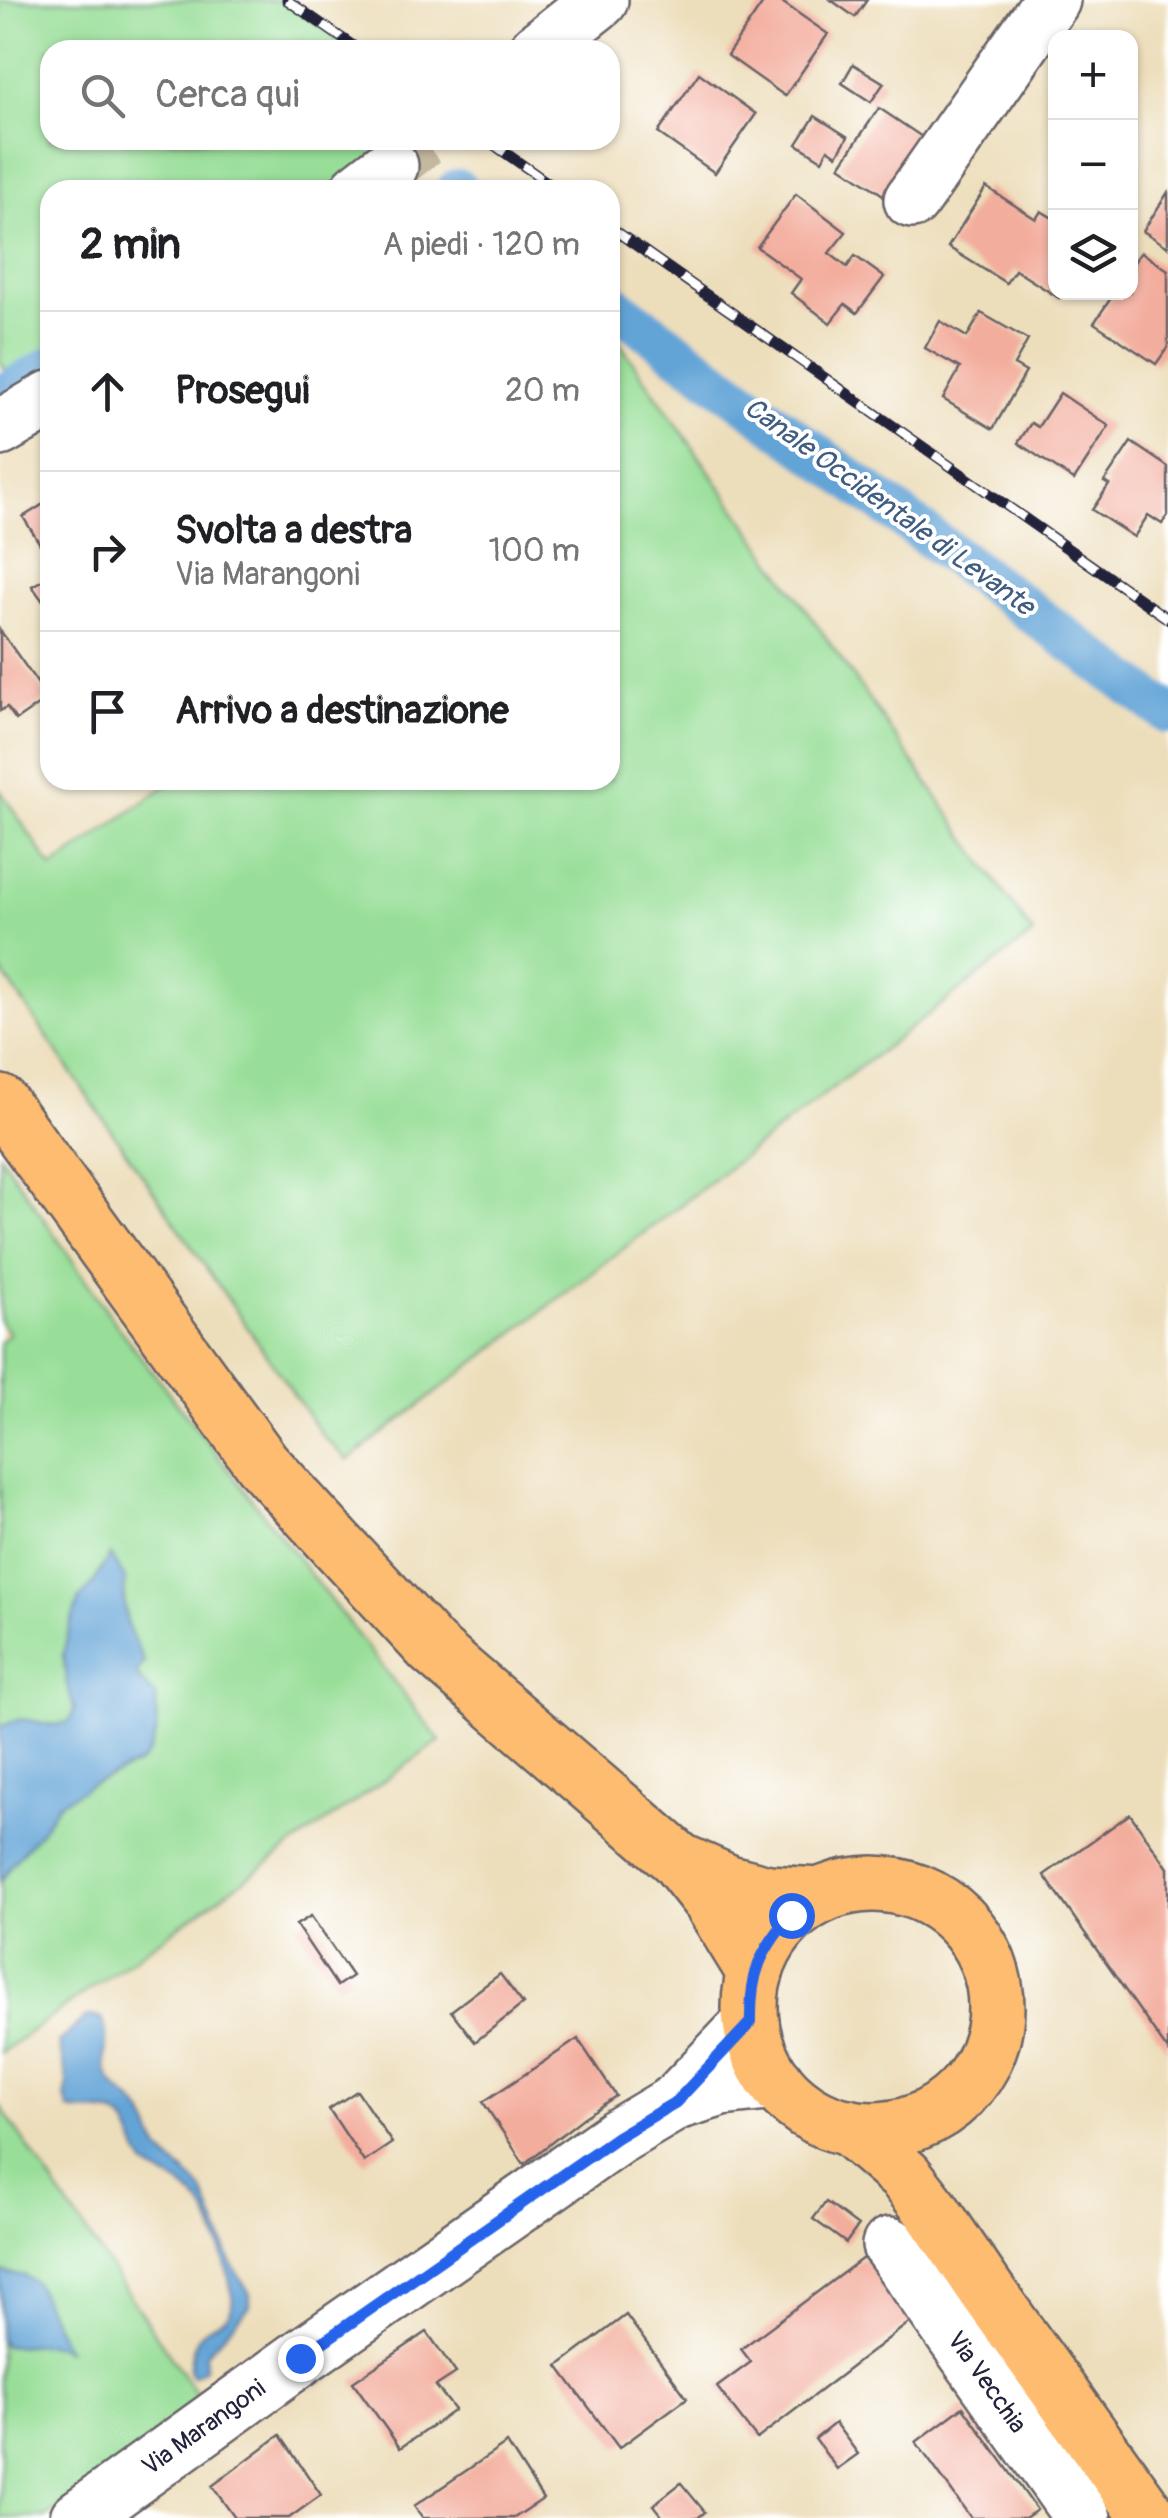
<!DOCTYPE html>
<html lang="it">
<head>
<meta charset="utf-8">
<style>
  body { margin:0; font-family:Pangolin,sans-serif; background:#f2f2f2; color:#202124 }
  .controls { position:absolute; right:30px; top:30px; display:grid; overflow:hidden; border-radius:20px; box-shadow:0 2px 8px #0004 }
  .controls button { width:90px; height:90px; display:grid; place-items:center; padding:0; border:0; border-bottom:2px solid #e0e0e0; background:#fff; color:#202124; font:50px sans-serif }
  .stop { position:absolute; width:30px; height:30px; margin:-22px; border:8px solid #2563eb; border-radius:50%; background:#fff }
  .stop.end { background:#2563eb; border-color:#fff; box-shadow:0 2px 10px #0008 }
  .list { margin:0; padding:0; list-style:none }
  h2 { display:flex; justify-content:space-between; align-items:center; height:130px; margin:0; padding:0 40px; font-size:42px }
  h2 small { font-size:32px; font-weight:400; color:#757577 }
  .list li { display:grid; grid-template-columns:65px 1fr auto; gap:30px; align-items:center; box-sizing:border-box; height:160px; padding:0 40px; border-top:2px solid #e0e0e0 }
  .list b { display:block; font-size:38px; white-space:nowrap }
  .list p { margin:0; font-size:32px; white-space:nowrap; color:#757577 }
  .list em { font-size:32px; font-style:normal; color:#757577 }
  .icon { flex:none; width:55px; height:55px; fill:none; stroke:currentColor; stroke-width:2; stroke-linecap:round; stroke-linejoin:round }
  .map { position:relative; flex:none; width:1168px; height:2518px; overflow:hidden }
  .search { position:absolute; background:#fff; box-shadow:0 2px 8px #0004; left:40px; top:40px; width:580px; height:110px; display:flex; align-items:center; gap:25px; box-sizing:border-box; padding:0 35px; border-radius:30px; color:#757577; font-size:38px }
  .panel { position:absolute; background:#fff; box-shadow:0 2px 8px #0004; left:40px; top:180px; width:580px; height:610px; border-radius:30px }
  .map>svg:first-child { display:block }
  .green { fill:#98de98; stroke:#5d806a; stroke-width:2.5 }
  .water { fill:#64a4d7; stroke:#436389; stroke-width:2.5 }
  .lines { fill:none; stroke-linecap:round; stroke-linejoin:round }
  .canal { stroke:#64a4d7; stroke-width:42 }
  .building { fill:#f3ad9d }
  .minor-tunnel { stroke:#c4b8a1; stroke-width:55; stroke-dasharray:55 28; stroke-linecap:butt }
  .minor-casing { stroke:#696468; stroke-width:60 }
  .major-casing { stroke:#696468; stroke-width:60 }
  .minor { stroke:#fff; stroke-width:55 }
  .major { stroke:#fdbc70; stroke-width:55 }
  .rail-casing { stroke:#22223b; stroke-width:11 }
  .rail { stroke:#fff; stroke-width:8; stroke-dasharray:22; stroke-linecap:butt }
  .route { stroke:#2563eb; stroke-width:12 }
  .labels { text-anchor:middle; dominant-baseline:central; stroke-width:8; stroke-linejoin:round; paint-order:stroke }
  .street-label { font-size:25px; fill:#22223b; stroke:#fff }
  .water-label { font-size:28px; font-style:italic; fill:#405c81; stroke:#fff }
</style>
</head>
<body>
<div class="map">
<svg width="1168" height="2518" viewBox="0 0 1168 2518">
  <rect width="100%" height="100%" fill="#fff"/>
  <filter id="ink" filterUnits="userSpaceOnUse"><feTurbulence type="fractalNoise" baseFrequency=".01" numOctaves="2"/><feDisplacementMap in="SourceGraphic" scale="20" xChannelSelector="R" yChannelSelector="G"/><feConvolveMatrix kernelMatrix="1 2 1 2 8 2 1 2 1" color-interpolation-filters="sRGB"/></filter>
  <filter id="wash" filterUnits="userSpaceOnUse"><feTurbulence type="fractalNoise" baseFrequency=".0048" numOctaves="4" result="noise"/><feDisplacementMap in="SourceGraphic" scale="40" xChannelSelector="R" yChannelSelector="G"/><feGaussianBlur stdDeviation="2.25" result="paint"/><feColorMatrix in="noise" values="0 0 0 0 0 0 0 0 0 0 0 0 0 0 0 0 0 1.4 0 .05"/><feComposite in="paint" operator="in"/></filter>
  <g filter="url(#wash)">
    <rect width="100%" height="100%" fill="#eddebb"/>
    <g class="green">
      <polygon points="0,0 284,0 354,50 50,50 50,140 415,140 354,190 50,190 50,395 33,404 0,362"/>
      <polygon points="610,329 1033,934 348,1460 323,1437 0,969 0,790 52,868 174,780 610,780"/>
      <polygon points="0,1155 120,1330 440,1741 0,2053 0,1342 9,1334 0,1321"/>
      <polygon points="0,2106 208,2411 45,2518 0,2518"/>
    </g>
    <g class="water">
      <path d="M110 1555 125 1579 124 1602 127 1625 144 1662 137 1672 139 1678 156 1696 157 1731 149 1752 141 1763 90 1785 58 1804 42 1829 13 1863 0 1883V1727C31 1707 43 1735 71 1720L74 1709 67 1685 63 1655 70 1626 79 1599 93 1584Z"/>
      <path d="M88 2016 102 2018C112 2037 99 2060 110 2079 117 2093 134 2099 142 2112 150 2125 152 2141 163 2154 176 2167 192 2176 203 2191L233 2267 250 2293V2306L206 2354 205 2369 193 2376 189 2370C191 2358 193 2344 201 2334 208 2324 225 2323 231 2310 238 2293 213 2222 203 2207 198 2200 187 2190 180 2185 168 2175 151 2176 142 2160 133 2146 133 2123 115 2115 100 2108 85 2114 69 2110L65 2097 68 2084 58 2042Z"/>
      <path d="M0 2272 22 2275 35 2282 67 2351C48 2337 26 2349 4 2345L0 2338Z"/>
    </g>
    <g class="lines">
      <g class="canal">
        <polyline points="457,190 458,190"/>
        <polyline points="610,302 1168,713"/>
        <polyline points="0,396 50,368"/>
      </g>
    </g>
    <g id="blocks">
      <g class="building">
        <polygon points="765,0 779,0 828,34 785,96 727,55"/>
        <polygon points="831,0 867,0 855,17"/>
        <polygon points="853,64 884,83 871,102 842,83"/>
        <polygon points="699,73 756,114 715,173 658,133"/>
        <polygon points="879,108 937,147 898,205 840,166"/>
        <polygon points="815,116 848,137 837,155 828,149 822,160 797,144"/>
        <polygon points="986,187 1036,219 1041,211 1056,220 1056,292 1063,292 1059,298 1015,270 1006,283 948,247"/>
        <polygon points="1168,192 1168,247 1143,231"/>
        <polygon points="796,194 846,232 829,253 847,267 855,256 884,277 857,313 845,304 830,323 791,293 801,279 757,247"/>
        <polygon points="1141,252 1168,270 1168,347 1156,364 1094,323 1115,292 1130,292 1130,268"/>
        <polygon points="981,313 1028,340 1014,365 1026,372 993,429 943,399 960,368 925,348 940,321 967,337"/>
        <polygon points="1060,393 1109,426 1074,480 1018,443 1031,423 1038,427"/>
        <polygon points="1131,442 1168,467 1168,515 1162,524 1148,515 1134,537 1092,510 1109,485 1104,482"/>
        <polygon points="50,500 50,560 23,517"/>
        <polygon points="50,576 50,611 32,586"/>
        <polygon points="0,630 48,698 16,720 7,707 0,711"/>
        <polygon points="1130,1814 1168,1868 1168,2051 1044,1875"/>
        <polygon points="311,1916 352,1976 337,1986 296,1925"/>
        <polygon points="500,1974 523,2004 475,2042 451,2011"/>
        <polygon points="578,2039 616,2096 583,2118 524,2164 483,2102"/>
        <polygon points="357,2091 392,2143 364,2162 329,2109"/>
        <polygon points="826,2202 858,2226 846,2243 813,2219"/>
        <polygon points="863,2258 914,2319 757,2439 717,2387 751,2362 741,2349"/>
        <polygon points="626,2315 687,2398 619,2448 558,2366"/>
        <polygon points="427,2332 456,2373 436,2386 455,2410 400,2448 353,2382"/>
        <polygon points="963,2407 1037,2510 1025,2518 971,2518 916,2442"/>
        <polygon points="835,2423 858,2454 837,2469 815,2439"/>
        <polygon points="280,2435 321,2495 289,2518 235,2518 212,2486"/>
        <polygon points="507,2443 543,2499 514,2518 423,2518 414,2506"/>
        <polygon points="681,2483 705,2512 698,2518 663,2518 653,2505"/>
      </g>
    </g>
  </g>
  <g filter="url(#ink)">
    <use href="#blocks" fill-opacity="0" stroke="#696468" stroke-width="2.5"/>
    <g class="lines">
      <polyline class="minor-tunnel" points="390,166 423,140"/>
      <g class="minor-casing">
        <g id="minor">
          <polyline points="537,50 600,0"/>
          <polyline points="359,190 390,166"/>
          <polyline points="912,200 1052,0"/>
          <polyline points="0,428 50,399"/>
          <polyline points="676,2102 751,2023"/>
          <path id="s1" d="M890 2245 1083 2518"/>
          <path id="s2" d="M78 2518 300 2358 617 2137 676 2102 722 2088 776 2082"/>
        </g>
      </g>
      <g class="major-casing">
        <g id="major">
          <polyline points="0,1103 262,1463 432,1648 677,1859 712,1903 755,1973"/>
          <polyline points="679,1861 729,1883 768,1893 820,1896"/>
          <circle cx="873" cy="2007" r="123"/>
          <polyline points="848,2127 905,2176 931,2209 987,2291 1150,2518"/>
        </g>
      </g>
      <use href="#minor" class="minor"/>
      <use href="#major" class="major"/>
      <g class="rail-casing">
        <g id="rail">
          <polyline points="287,0 359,50"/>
          <polyline points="487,140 558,190"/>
          <polyline points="610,227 1168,619"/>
        </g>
      </g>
      <use href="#rail" class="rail"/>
    </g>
  </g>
  <g class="lines" filter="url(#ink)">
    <path class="route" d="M300 2358 617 2137 676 2102 751 2022C750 1973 760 1952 791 1915"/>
  </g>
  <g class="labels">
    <g class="street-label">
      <text stroke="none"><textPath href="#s1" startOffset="168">Via Vecchia</textPath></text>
      <text stroke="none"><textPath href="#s2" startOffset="155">Via Marangoni</textPath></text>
    </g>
    <g class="water-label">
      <text transform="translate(889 507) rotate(36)">Canale Occidentale di Levante</text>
    </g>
  </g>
</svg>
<div class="controls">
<button>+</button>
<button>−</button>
<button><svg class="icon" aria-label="layers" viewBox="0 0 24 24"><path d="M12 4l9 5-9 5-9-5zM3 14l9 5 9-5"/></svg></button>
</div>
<div class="stop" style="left:791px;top:1915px"></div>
<div class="stop end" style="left:300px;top:2358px"></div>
<div class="search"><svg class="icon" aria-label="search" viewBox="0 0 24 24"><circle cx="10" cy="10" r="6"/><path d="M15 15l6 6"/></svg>Cerca qui</div>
<section class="panel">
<h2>2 min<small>A piedi · 120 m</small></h2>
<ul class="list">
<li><svg class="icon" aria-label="ahead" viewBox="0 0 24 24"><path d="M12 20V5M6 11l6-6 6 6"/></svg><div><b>Prosegui</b></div><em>20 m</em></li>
<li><svg class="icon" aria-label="right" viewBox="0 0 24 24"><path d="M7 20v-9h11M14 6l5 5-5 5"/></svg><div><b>Svolta a destra</b><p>Via Marangoni</p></div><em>100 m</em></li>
<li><svg class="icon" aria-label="arrive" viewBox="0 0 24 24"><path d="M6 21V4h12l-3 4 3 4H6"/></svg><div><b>Arrivo a destinazione</b></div></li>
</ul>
</section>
</div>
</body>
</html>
